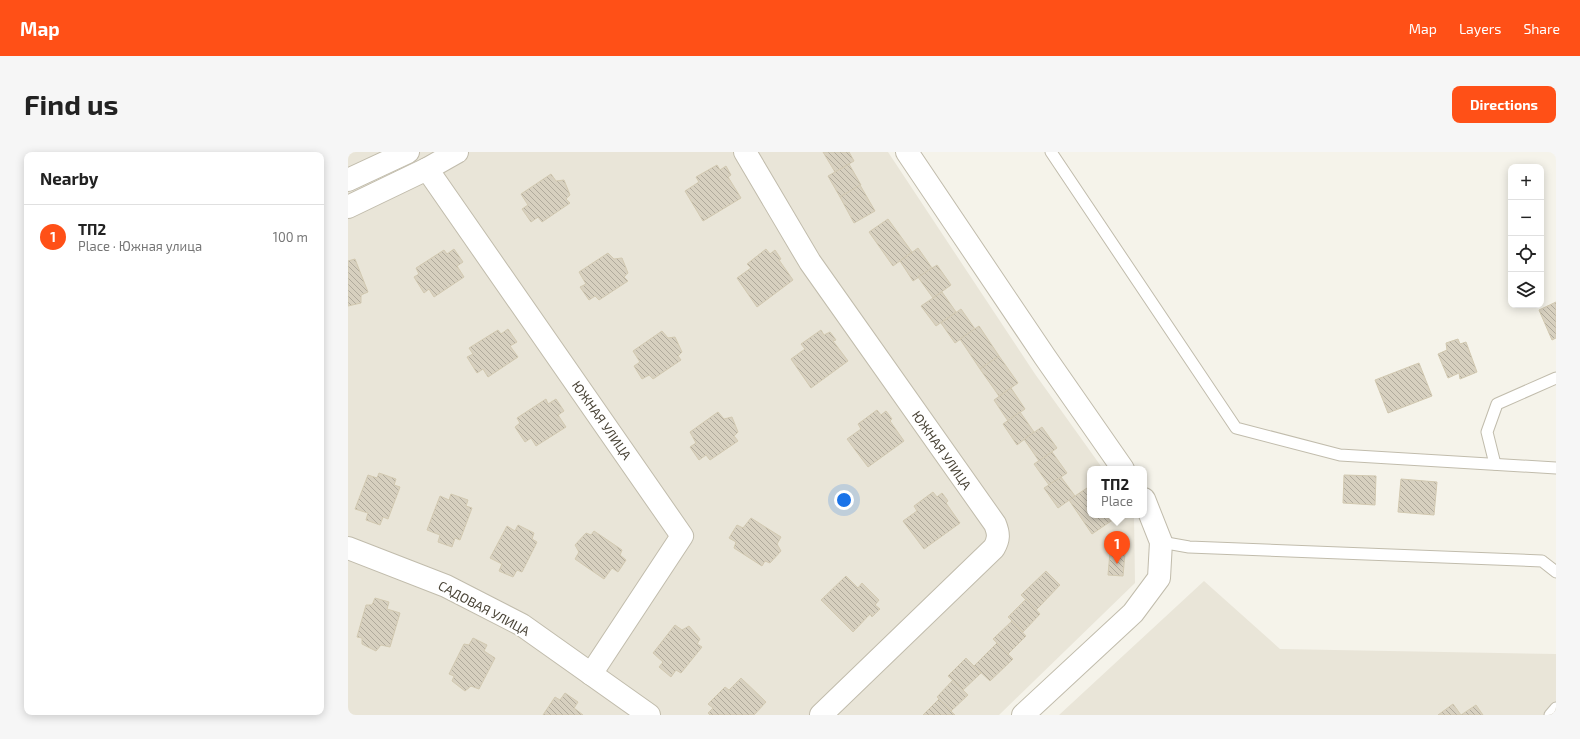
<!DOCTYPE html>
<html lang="en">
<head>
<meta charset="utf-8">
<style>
  body { margin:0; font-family:"Exo 2",sans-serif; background:#f6f6f6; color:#222 }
  .controls { position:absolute; right:12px; top:12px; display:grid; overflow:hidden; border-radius:8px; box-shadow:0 2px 10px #0003 }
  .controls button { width:36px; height:36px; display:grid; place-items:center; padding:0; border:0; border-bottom:1px solid #e0e0e0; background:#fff; color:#222; font:20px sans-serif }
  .you { position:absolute; left:496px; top:348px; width:14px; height:14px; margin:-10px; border:3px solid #fff; border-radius:50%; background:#1a73e8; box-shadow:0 0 0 6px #1a73e833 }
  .badge { display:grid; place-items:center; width:26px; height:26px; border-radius:50%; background:#ff5017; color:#fff; font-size:13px; font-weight:700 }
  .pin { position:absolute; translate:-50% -33px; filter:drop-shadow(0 1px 2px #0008) }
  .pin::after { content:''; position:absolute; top:21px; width:14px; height:12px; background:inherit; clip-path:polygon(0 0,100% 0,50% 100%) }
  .popup { position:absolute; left:739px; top:314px; width:60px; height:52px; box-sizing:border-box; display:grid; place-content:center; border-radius:8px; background:#fff; filter:drop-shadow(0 1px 3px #0005); font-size:13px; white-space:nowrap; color:#767676 }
  .popup b { font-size:15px; color:#222 }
  .popup::after { content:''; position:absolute; left:50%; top:100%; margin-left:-8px; border:8px solid transparent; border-top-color:#fff }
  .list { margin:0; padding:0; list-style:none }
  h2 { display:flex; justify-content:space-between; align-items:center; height:52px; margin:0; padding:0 16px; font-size:17px }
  h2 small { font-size:13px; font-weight:400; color:#767676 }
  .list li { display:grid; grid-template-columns:26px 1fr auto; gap:12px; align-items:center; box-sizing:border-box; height:64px; padding:0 16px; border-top:1px solid #e0e0e0 }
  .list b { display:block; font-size:15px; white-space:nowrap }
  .list p { margin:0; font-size:13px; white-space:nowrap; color:#767676 }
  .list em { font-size:13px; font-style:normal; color:#767676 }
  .icon { flex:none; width:22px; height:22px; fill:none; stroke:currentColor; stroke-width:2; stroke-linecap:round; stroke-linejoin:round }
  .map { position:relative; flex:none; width:1208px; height:563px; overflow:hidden; border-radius:8px }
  header { display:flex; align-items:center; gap:24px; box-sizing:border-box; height:56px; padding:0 20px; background:#ff5017; color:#fff }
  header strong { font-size:19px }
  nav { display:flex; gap:22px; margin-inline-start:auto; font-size:14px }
  .intro { display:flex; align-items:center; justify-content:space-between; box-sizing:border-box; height:96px; padding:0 24px }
  h1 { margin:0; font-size:28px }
  .button { padding:10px 18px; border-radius:8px; background:#ff5017; color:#fff; font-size:14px; font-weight:700 }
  main { display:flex; gap:24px; padding:0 24px }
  aside { flex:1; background:#fff; border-radius:8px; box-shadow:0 2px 10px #0003 }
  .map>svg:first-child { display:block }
  .residential { fill:#e9e5d8 }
  .building { fill:url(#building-back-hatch); stroke:#d2c9b1 }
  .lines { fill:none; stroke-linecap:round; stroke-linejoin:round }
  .service-casing { stroke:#c1bcac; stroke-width:13 }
  .minor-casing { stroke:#c1bcac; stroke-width:24 }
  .service { stroke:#fff; stroke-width:11 }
  .minor { stroke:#fff; stroke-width:22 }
  .labels { text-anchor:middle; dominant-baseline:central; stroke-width:4; stroke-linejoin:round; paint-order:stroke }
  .street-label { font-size:13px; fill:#4a4437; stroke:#fff }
</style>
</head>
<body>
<header>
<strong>Map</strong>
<nav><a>Map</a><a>Layers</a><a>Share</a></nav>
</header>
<div class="intro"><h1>Find us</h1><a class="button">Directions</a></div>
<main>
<aside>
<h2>Nearby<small></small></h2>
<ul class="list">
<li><span class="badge">1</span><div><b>ТП2</b><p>Place · Южная улица</p></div><em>100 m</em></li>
</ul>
</aside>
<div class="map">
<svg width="1208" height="563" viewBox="0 0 1208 563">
  <defs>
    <pattern id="building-back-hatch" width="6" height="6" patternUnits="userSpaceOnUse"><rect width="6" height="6" fill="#d7d0bf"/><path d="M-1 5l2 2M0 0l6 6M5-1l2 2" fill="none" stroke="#b0aa9c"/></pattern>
  </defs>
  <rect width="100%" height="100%" fill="#f5f3ea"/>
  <g class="residential">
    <polygon points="0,0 540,0 687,222 755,317 742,317 742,363 786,363 787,431 651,563 0,563"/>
    <polygon points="856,429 932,497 1208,502 1208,563 711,563"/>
  </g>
  <g class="building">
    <polygon points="475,0 501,0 506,9 487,20"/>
    <polygon points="501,12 513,33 492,45 480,24"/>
    <polygon points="369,13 372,18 378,14 383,23 380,25 393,46 355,69 337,39 351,30 348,25"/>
    <polygon points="203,22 208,29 216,28 222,43 218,47 222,51 194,70 190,65 183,70 174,57 180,53 173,42"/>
    <polygon points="512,33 527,59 506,71 492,45"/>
    <polygon points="540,67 564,100 545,114 521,80"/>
    <polygon points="570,96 584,116 565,129 552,109"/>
    <polygon points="106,97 115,110 109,114 116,125 86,145 81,137 76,141 66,125 71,122 68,116 96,98 99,102"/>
    <polygon points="418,97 422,102 427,98 433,107 431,108 445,128 409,155 389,126 403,116 399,112"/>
    <polygon points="260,101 266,107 274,106 280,121 276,125 280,129 251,148 247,144 241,148 232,135 238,132 231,120"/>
    <polygon points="7,107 20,140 13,143 13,151 0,154 0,109"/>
    <polygon points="589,113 603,133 585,146 570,125"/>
    <polygon points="594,140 608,160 588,174 573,154"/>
    <polygon points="1208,150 1208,186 1204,188 1191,158"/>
    <polygon points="613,157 627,177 607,191 593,171"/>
    <polygon points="631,174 651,204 632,217 612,187"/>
    <polygon points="160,177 169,190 162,194 170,205 140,225 135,217 129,221 119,205 125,202 121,196 150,178 153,182"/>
    <polygon points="473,178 476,183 482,180 488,188 485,189 500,209 463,236 443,207 457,197 453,192"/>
    <polygon points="314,179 320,186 327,185 334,200 330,204 333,208 305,227 301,223 294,227 286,214 292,210 285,199"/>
    <polygon points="1110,187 1112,192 1118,190 1129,220 1112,227 1111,221 1100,226 1090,202 1099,198 1098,191"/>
    <polygon points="651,204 670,231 651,244 632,217"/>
    <polygon points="1071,211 1084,244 1040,261 1027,228"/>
    <polygon points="663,236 677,257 660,269 646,248"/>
    <polygon points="198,247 200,252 208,247 216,259 210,263 218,275 188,294 183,286 177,290 167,275 172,271 169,266"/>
    <polygon points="529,258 533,263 538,259 544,267 542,269 556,289 520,315 499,287 513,277 510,272"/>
    <polygon points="370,260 376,267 384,265 390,280 386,284 390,289 362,308 358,303 351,308 342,295 348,291 342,280"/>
    <polygon points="672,260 686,280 669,293 655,272"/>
    <polygon points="694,275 709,296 691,309 676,287"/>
    <polygon points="704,300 719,321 701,333 686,312"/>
    <polygon points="31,321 48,327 46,333 52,335 40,367 35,365 32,373 18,368 20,361 7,357 20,323 29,326"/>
    <polygon points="996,323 1028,324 1027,353 995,351"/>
    <polygon points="713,325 727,344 710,356 696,336"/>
    <polygon points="1053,327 1089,330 1086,363 1050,360"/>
    <polygon points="742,334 742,363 763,363 766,367 744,382 721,348"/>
    <polygon points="585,340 589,345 594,341 600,349 598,351 612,371 576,397 555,369 569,359 566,354"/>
    <polygon points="103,342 120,348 118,354 124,356 112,388 107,386 104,395 90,390 92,383 79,378 92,344 101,348"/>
    <polygon points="403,366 433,385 429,392 433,399 422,411 417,409 414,414 386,396 388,390 381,386 389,373 395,376"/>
    <polygon points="170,373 186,381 184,387 189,390 174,420 169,418 165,425 151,419 154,412 142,406 159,374 167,379"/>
    <polygon points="246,379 274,398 272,403 278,408 270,420 264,416 256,427 227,407 231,400 227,393 238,381 243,383"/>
    <polygon points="762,400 777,401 775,424 760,423"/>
    <polygon points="698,419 712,433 688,458 673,443"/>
    <polygon points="498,424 510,436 514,431 531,448 527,453 532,457 524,465 522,462 505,480 473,448"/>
    <polygon points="27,446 41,450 39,457 52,461 42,495 33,493 28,499 14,492 14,486 9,485 18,453 24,453"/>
    <polygon points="678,447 692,462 675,480 660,465"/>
    <polygon points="664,469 678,484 660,502 645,487"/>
    <polygon points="327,473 334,478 341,474 352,487 349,492 354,495 333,521 328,518 323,525 311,515 315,510 305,501"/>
    <polygon points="125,486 139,493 136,499 147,506 131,537 123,534 117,539 104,529 106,524 101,522 116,492 121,493"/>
    <polygon points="649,491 665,507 642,529 626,514"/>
    <polygon points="618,506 633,521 615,538 600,524"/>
    <polygon points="393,526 418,550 406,563 362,563 360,561 365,556 360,552 377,535 381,538"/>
    <polygon points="605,528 620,543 603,559 589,545"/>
    <polygon points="217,541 230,550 226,556 235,563 195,563 207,545 212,548"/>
    <polygon points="591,547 607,563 575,563"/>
    <polygon points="1105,552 1113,563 1090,563"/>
    <polygon points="1128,553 1135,563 1113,563"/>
  </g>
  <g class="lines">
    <g class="service-casing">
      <g id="service">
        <polyline points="703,0 888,276 992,303 1208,316"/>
        <polyline points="1147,312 1139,280 1149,252 1208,226"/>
        <polyline points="813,390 841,395 1194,409 1208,420"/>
        <polyline points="1202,563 1208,556"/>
      </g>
    </g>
    <g class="minor-casing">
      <g id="minor">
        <path d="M397 0 462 110 647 372C651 382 651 387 646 396L473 563"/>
        <polyline points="559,0 697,205 775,317"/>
        <polyline points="79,17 109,0"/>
        <polyline points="0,28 60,0"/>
        <polyline points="0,55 79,17 334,384 243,522"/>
        <polyline points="0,396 98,434 174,473 301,563"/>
        <polyline points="675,563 785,461 811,426 813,390 796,347"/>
      </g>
    </g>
    <use href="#service" class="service"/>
    <use href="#minor" class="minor"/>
  </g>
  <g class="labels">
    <g class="street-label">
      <text transform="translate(254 268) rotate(55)">ЮЖНАЯ УЛИЦА</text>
      <text transform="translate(594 298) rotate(55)">ЮЖНАЯ УЛИЦА</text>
      <text transform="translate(136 456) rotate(28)">САДОВАЯ УЛИЦА</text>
    </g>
  </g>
</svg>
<div class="controls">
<button>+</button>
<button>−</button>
<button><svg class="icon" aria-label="locate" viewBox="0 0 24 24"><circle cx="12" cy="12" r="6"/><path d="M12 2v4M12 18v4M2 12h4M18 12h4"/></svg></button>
<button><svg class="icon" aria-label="layers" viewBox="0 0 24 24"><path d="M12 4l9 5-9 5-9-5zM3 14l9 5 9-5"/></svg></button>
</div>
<div class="you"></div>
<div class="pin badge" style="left:769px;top:412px">1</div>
<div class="popup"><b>ТП2</b>Place</div>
</div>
</main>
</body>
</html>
